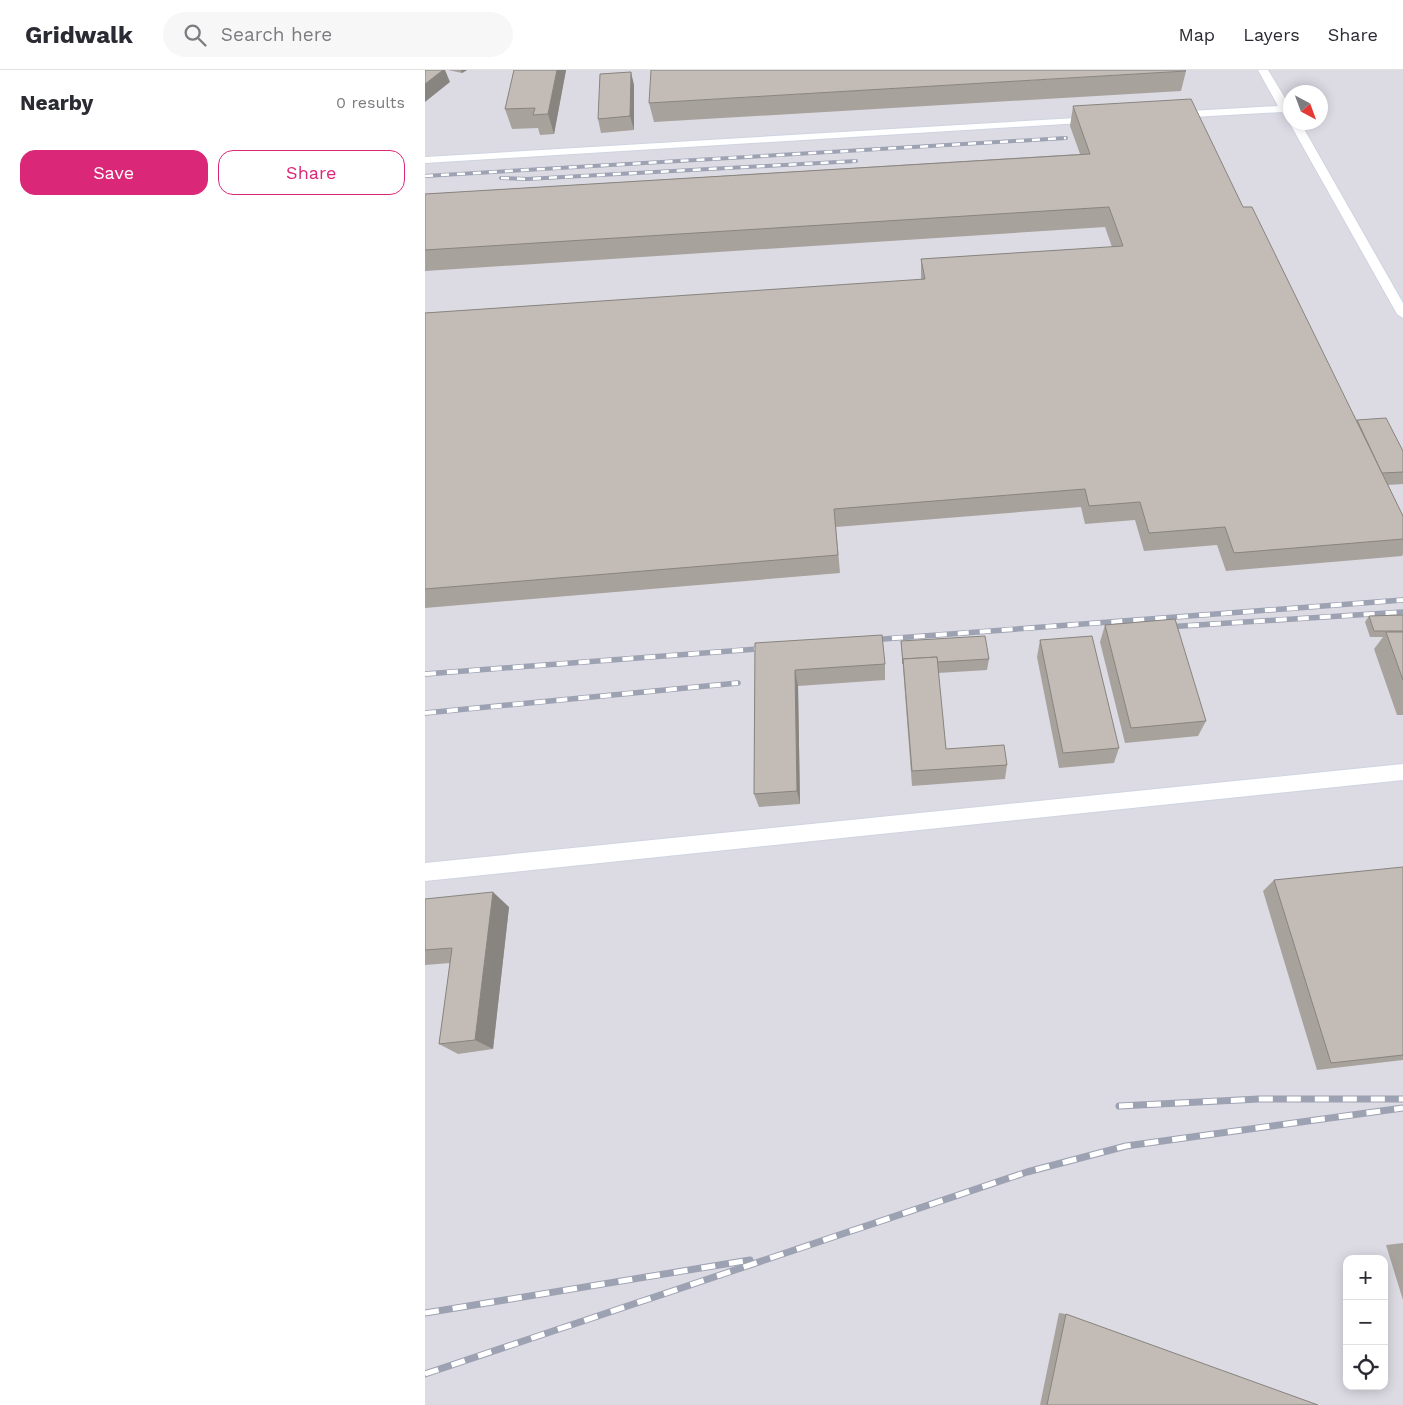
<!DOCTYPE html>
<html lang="en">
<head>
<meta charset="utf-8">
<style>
  body { margin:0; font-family:"Work Sans",sans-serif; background:#f7f7f7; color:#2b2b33 }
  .controls { position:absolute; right:15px; bottom:15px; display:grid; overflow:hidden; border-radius:10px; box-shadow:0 2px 12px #0003 }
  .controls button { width:45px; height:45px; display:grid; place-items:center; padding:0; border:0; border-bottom:1px solid #e1e1e2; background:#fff; color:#2b2b33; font:25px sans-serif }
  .compass { position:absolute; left:858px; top:15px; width:45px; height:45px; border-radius:50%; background:#fff; box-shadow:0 2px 12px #0003; rotate:139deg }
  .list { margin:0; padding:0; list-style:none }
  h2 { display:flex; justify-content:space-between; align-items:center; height:65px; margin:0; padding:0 20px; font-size:21px }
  h2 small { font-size:16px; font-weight:400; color:#7c7c81 }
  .actions { display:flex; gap:10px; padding:15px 20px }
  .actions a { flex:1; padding:11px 0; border:1px solid #db2777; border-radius:15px; text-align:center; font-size:18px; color:#db2777 }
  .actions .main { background:#db2777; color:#fff }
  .icon { flex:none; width:28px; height:28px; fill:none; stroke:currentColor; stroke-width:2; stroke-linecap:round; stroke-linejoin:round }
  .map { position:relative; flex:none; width:978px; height:1335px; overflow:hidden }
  header { display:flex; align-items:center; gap:30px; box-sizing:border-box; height:70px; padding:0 25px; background:#fff; border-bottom:1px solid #e1e1e2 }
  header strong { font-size:24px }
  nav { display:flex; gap:28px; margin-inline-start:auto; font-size:18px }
  .search { width:350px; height:45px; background:#f7f7f7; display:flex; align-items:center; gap:12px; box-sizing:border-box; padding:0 18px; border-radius:28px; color:#7c7c81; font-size:19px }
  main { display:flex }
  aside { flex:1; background:#fff }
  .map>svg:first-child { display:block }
  .industrial { fill:#dcdae3; fill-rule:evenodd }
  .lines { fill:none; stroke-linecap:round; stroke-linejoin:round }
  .lane-casing { stroke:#cfd4e1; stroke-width:2 }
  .lane { fill:#fff; fill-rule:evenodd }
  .rail-far2-casing { stroke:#9da2b2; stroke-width:4 }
  .rail-far1-casing { stroke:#9da2b2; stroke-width:5.5 }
  .rail-casing { stroke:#9da2b2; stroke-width:7 }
  .rail-far2 { stroke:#fff; stroke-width:2.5; stroke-dasharray:8; stroke-linecap:butt }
  .rail-far1 { stroke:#fff; stroke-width:4; stroke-dasharray:11; stroke-linecap:butt }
  .rail { stroke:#fff; stroke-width:5; stroke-dasharray:14; stroke-linecap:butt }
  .wall { fill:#a8a29d }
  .shaded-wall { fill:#88847f }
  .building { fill:#c3bcb6; stroke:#88847f }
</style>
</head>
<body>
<header>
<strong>Gridwalk</strong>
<div class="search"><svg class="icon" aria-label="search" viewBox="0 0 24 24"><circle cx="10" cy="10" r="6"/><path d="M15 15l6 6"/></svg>Search here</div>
<nav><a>Map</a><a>Layers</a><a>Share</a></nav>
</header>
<main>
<aside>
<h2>Nearby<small>0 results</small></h2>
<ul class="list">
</ul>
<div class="actions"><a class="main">Save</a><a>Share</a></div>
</aside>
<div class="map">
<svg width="978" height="1335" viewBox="0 0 978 1335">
  <rect width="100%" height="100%" fill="#ebe2da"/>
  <path class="industrial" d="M0 0H978V1335H0ZM866 22H896V52H866ZM922 1189H959V1316H922Z"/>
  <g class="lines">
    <g class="lane-casing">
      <g id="lane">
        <polygon points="833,0 843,0 866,38 866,52 875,52 978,233 978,248 972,244 864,52 865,50 861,49 857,42 749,48 744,45 749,42 853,36"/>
        <polygon points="668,47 672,48 673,50 672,52 0,93 0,87"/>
        <polygon points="978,694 978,710 0,811 0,793"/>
      </g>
    </g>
    <use href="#lane" class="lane"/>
    <g class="rail-far2-casing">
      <g id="rail-far2">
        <polyline points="0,106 641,68"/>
        <polyline points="76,108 102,109 431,91"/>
      </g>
    </g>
    <g class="rail-far1-casing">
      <g id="rail-far1">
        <polyline points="741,557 978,542"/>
        <polyline points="445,570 978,530"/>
        <polyline points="0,604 345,578"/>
        <polyline points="0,643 313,613"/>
      </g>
    </g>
    <g class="rail-casing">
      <g id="rail">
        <polyline points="694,1036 834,1029 978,1029"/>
        <polyline points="0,1243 325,1190"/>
        <polyline points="0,1304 602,1102 701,1076 978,1038"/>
      </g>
    </g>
    <use href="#rail-far2" class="rail-far2"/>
    <use href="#rail-far1" class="rail-far1"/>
    <use href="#rail" class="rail"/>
  </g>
  <g class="wall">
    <polygon points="23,0 42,0 37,3"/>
    <polygon points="89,0 141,0 129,64 115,65 113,58 87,59 80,39"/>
    <polygon points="761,1 756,21 229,52 224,33"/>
    <polygon points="209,15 209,60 176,63 173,49"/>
    <polygon points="648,36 818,137 932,351 932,350 978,381 978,414 963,415 978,446 978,484 977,486 801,501 792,475 719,481 710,450 660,454 656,437 411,457 415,503 0,538 0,243 496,210 496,189 687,177 680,157 0,201 0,124 655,84 645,56"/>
    <polygon points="978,545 978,645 972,645 949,579 958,567 945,567 940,552 944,546"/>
    <polygon points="680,555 781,651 773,666 700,673 675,572"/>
    <polygon points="615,570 694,678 689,693 634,698 612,587"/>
    <polygon points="476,571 564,589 562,600 513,603 521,679 582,695 580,709 487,716"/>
    <polygon points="330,573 460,594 460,610 373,616 375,734 334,737 329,724"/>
    <polygon points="978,797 978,990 892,1000 838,821 849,810"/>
    <polygon points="0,829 84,837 68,979 33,984 14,974 25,893 0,895"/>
    <polygon points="978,1173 978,1230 961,1175"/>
    <polygon points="634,1243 641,1244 893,1335 615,1335"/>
  </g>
  <g class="shaded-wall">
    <polygon points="18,0 20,0 25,12 0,32 0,14"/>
    <polygon points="36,0 42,0 37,3"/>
    <polygon points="132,0 141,0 129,64 123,44"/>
    <polygon points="206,2 209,15 209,60 205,46"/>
    <polygon points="370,600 373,616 375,734 372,721"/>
    <polygon points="68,822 84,837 68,979 50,970"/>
  </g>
  <g class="building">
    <polygon points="0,0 18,0 0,14"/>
    <polygon points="89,0 132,0 123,44 108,45 110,38 80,39"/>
    <polygon points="226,0 760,0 761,1 224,33"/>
    <polygon points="206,2 205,46 173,49 175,4"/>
    <polygon points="766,29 818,137 827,137 978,446 978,469 809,483 800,457 724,463 715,432 664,436 660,419 409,439 413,485 0,519 0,243 500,209 496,189 698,176 684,137 0,180 0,124 665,84 648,36"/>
    <polygon points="961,348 978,381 978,402 957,403 932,350"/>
    <polygon points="978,545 978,561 949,561 944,546"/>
    <polygon points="750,549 781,651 706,658 680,555"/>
    <polygon points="961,562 978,562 978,610"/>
    <polygon points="457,565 460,594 370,600 372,721 329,724 330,573"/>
    <polygon points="560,566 564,589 512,592 512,587 478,589 478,594 476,571"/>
    <polygon points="667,566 694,678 638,683 615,570"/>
    <polygon points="512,587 521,679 579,675 582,695 487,701 478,589"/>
    <polygon points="978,797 978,985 906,993 849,810"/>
    <polygon points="68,822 50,970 14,974 27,878 0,880 0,829"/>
    <polygon points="641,1244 893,1335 622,1335"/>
  </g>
</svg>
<div class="controls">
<button>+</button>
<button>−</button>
<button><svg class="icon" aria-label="locate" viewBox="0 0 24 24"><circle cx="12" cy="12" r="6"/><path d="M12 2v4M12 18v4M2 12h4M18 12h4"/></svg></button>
</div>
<svg class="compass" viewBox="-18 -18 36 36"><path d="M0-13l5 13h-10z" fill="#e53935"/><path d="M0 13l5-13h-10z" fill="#7c7c81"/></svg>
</div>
</main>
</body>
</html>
